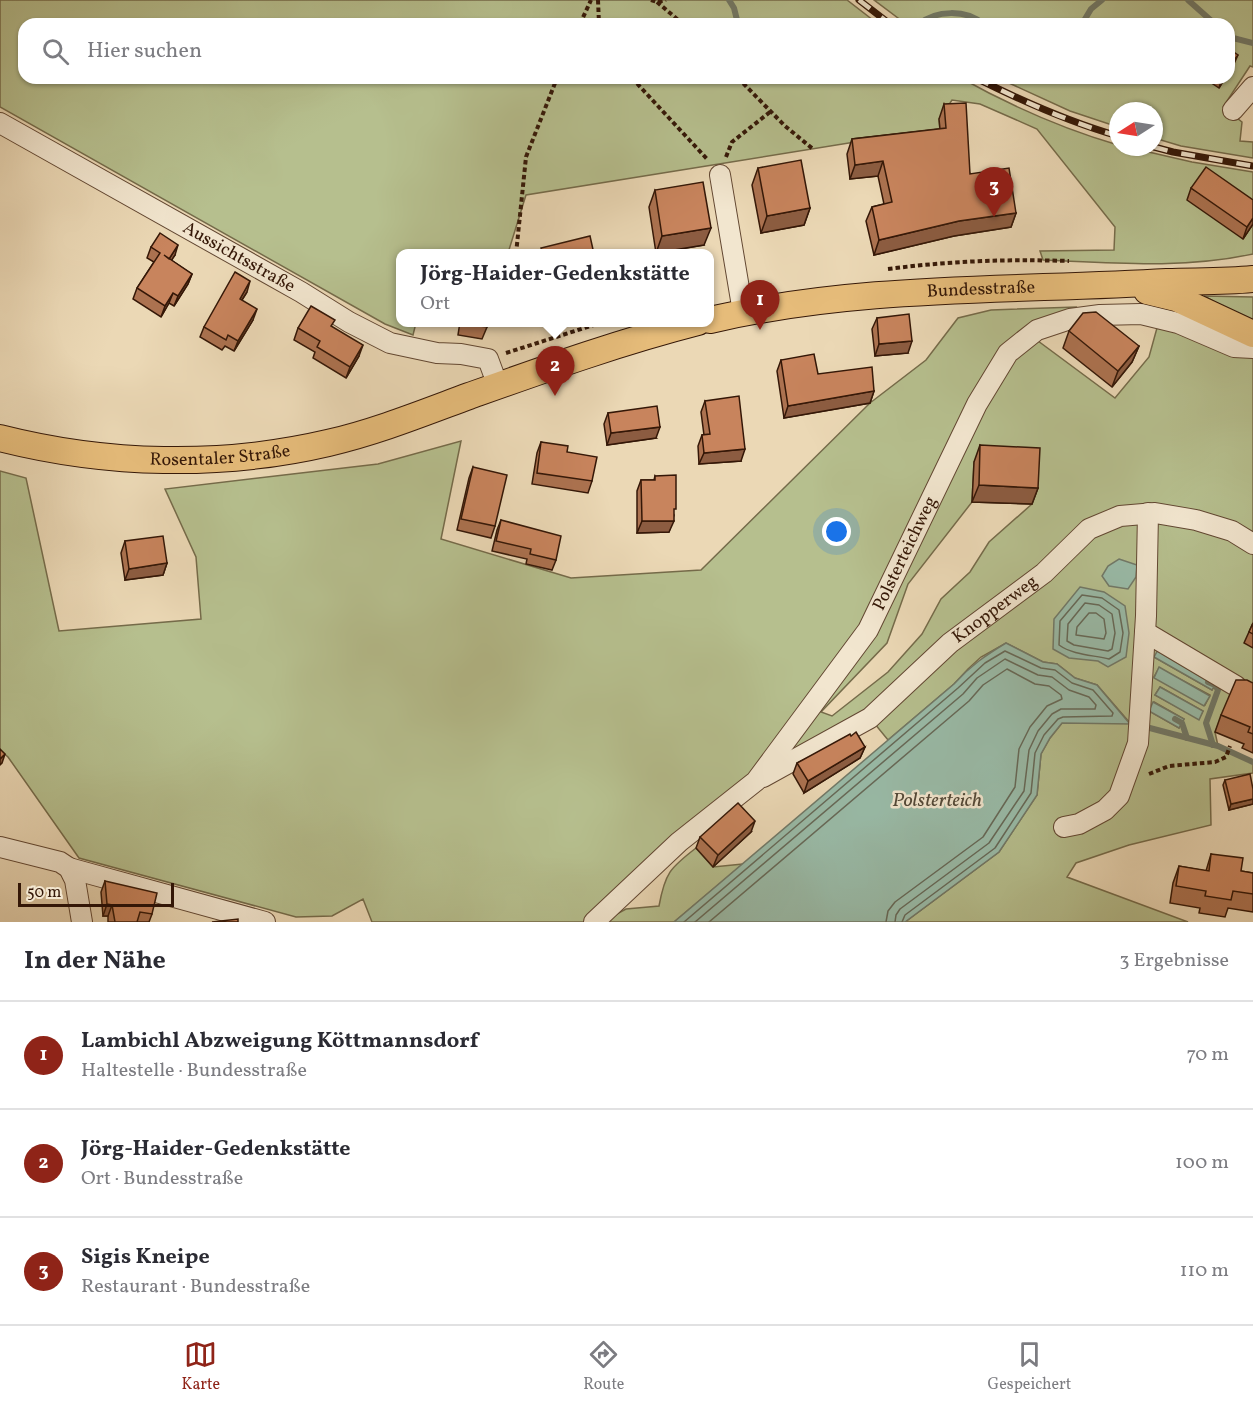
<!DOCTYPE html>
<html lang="de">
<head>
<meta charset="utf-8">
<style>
  body { margin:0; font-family:Vollkorn,serif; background:#f7f7f7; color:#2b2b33 }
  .compass { position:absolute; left:1109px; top:102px; width:54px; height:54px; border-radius:50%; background:#fff; box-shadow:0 2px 4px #0004; rotate:258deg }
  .scale { position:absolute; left:18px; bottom:15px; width:156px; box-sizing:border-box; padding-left:6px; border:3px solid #341707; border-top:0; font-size:16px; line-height:21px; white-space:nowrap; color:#341707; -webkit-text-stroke:4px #f2e6cf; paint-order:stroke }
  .you { position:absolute; left:837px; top:532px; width:21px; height:21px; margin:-15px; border:4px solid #fff; border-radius:50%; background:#1a73e8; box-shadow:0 0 0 9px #1a73e833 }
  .badge { display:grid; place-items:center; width:39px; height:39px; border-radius:50%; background:#8f2418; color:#fff; font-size:20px; font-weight:700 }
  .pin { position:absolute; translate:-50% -50px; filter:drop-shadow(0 2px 3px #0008) }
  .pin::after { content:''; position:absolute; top:32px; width:21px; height:18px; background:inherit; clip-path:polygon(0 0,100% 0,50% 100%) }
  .popup { position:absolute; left:396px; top:249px; width:318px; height:78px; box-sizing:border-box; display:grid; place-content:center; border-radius:12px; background:#fff; filter:drop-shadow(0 2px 4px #0005); font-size:20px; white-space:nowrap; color:#7c7c81 }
  .popup b { font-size:22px; color:#2b2b33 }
  .popup::after { content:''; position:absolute; left:50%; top:100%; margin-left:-12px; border:12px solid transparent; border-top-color:#fff }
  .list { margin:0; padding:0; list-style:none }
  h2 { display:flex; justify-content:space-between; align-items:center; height:78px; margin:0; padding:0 24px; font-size:26px }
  h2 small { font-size:20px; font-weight:400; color:#7c7c81 }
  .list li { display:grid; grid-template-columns:39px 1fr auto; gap:18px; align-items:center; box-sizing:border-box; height:108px; padding:0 24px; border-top:2px solid #e1e1e2 }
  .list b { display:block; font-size:22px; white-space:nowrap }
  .list p { margin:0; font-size:20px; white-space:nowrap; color:#7c7c81 }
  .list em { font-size:20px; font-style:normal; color:#7c7c81 }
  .icon { flex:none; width:33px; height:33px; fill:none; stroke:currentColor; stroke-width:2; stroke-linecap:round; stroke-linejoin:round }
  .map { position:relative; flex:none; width:1253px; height:922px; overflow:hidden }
  .search { position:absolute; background:#fff; box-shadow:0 2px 4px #0004; left:18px; right:18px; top:18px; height:66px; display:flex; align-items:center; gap:15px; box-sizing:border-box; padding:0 21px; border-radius:18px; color:#7c7c81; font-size:22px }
  .sheet { height:402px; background:#fff }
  nav { display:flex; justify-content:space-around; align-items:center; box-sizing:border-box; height:84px; border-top:2px solid #e1e1e2; background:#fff; font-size:16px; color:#7c7c81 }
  nav a { display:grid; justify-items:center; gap:3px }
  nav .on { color:#8f2418 }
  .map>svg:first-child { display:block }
  .green { fill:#b6bf8e; stroke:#756b4a; stroke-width:1.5; fill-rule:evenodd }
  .water { fill:#99bba8; stroke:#717968; stroke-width:1.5 }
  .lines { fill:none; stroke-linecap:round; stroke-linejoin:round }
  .shore { stroke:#666958; stroke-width:1.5 }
  .stream { stroke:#717968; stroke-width:6 }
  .minor-casing { stroke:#624732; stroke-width:22 }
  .major-casing { stroke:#341707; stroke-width:28 }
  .path { stroke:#341707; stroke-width:4; stroke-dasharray:4.5 3; stroke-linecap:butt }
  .minor { stroke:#f2e6cf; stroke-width:20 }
  .major { stroke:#e6bc7a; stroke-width:26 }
  .rail-casing { stroke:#341707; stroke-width:7 }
  .rail { stroke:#f2e6cf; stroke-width:4.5; stroke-dasharray:14; stroke-linecap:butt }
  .wall { fill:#ac7250; stroke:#341707; stroke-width:1.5 }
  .shaded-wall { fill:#8c5c41; stroke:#341707; stroke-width:1.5 }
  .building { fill:#c8845d; stroke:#341707; stroke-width:1.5 }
  .labels { text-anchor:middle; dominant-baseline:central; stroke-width:5; stroke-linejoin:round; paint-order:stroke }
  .street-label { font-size:18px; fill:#341707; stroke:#f2e6cf }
  .water-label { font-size:20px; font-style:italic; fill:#524837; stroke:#f2e6cf }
</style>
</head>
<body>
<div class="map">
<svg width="1253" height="922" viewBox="0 0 1253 922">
  <rect width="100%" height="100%" fill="#ebd8b5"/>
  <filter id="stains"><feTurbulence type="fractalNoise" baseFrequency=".00333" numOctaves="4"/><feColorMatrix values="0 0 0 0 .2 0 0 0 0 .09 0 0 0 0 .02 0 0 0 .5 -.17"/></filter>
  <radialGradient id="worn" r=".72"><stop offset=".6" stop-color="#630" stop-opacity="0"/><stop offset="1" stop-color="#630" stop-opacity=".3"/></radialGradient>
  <g class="green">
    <path d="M0 0H847L878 24H24V78H961C1011 106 1063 129 1118 145V147H1127L1192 162 1253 172V215L1242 239 1253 224V254C1183 269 1114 263 1043 260L1040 251 1114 250 1115 227 1037 129 980 104 952 100 939 119 941 145 886 137 526 195 508 253 400 254V322L416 323 413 335 385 324 0 107Z"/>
    <polygon points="874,0 1253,0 1253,67 1250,66 1223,107 1242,122 1240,141 1253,142 1253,158 1181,146 1154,138 1154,111 1118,111 1118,127 1070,111 998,78 1229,78 1229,24 906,24"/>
    <polygon points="1204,296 1253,297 1253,323"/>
    <path d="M1076 307 1070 319 1030 335 1115 398 1149 357 1160 317 1253 348V686L1232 693 1215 732 1218 746 1253 762V773L1210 779 1211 825 1129 845 1076 863 1067 877 1188 922H905L999 852 1037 795 1041 754 1050 738 1062 723H1130L1097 685 1075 678 1057 664 1043 662 1006 643 981 657 968 669 954 684 888 740 870 718 807 752 594 922H372L363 899 332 916 296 917 79 858 8 757 0 750V471L26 478 59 631 201 619 196 557 165 489 378 464 461 441 441 539 571 578 701 570 870 403 926 360 958 318 991 310ZM974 462 1034 465 1032 504 989 542 970 572 941 599 922 634 888 672 832 716 821 712 887 643 908 584 972 502ZM1154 657 1217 682 1212 690ZM1159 668 1210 695 1205 705 1154 677ZM1160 687 1203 711 1199 719 1155 695ZM1154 702 1184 719 1179 728 1149 711Z"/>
    <path d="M696 848 713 867 743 864 674 922H602L626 909 659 906C665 873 670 868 696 848Z"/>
  </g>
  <g class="water">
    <polygon points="1119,559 1137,565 1136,577 1128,589 1109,586 1102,576 1108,566"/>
    <polygon points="1080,587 1104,592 1125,606 1129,633 1126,657 1108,667 1098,661 1069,658 1053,649 1054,619"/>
    <path d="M1006 643 1043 662 1057 664 1075 678 1097 685 1130 724 1062 723 1050 738 1041 754 1037 795 999 852 905 922H674L954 684C970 666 986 655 1006 643Z"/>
    <polygon points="1159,648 1217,681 1212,690 1154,657"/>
    <polygon points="1159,667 1210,696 1204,706 1154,678"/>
    <polygon points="1160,687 1203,711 1199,720 1155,695"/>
    <polygon points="1153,702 1184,719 1179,728 1149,711"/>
  </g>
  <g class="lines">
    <g class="shore">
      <path d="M1082 595 1102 598 1119 610 1123 633 1120 652 1109 659C1093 655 1073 655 1059 645L1060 621Z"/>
      <polygon points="1085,603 1099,605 1112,614 1115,633 1112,649 1108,651 1074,645 1067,641 1068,624"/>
      <polygon points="1089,613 1096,613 1104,619 1106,633 1104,639 1076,635 1077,627"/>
      <polyline points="684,922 958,688 985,663 1005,651 1041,668 1055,670 1072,683 1093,690 1113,713 1112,716 1063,717 1058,719 1044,735 1035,753 1031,793 995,848 905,915 902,922"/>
      <polyline points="695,922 963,694 977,678 1005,659 1038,675 1052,677 1069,690 1089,697 1096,705 1095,709 1061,709 1052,714 1038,731 1029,750 1024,791 989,843 900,909 896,915 895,922"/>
      <polyline points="709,922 969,701 983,685 1007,669 1035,684 1049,686 1061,695 1062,699 1047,706 1030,727 1019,749 1015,787 983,837 895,902 888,911 886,922"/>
    </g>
    <g class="stream">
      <polyline points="729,0 734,8 738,24"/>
      <polyline points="1188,0 1215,24"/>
      <path d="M919 24C936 10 966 9 983 24"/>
      <polyline points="1082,24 1091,9 1102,0"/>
      <polyline points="1229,37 1253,43"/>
      <polyline points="1208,682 1215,685 1218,690 1206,723 1213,745"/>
      <polyline points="1175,719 1182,723 1187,738"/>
      <polyline points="1146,727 1218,746 1253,762"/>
    </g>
    <g class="minor-casing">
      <g id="minor">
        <polyline points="1233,110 1253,87"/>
        <path id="s1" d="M0 123 301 292 349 322 390 343 437 353 461 354 488 359 498 386"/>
        <polyline points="720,175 743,312"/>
        <polyline points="1145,632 1236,686"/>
        <path id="s2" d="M763 777 870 718 950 643 1044 573 1089 529 1120 516 1155 513 1196 520 1232 531 1253 544"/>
        <polyline points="1064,827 1079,824 1105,810 1119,796 1138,743 1146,616 1148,513"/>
        <polyline points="0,847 60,862 69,868 75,880 82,922"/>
        <polyline points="69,868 265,922"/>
        <path id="s3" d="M594 922 679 842 756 781 868 630 977 404 1008 353 1037 330 1070 319 1100 315 1141 314 1178 323 1234 347 1253 348"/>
      </g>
    </g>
    <g class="major-casing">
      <g id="major">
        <polyline points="1147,291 1176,298 1253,334"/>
        <path id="s4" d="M710 320C859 285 1014 291 1167 282 1195 281 1225 282 1253 279"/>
        <path id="s5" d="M0 438C106 465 221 468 328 443 376 432 423 413 469 396 545 369 620 342 698 322"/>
      </g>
    </g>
    <g class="path">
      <polyline points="598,0 599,24"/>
      <polyline points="651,0 657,2 666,0"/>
      <polyline points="657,2 683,24"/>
      <polyline points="580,24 591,0"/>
      <polyline points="632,78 708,160"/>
      <polyline points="738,78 785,126 813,149"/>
      <polyline points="726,157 732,142 770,112"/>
      <polyline points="516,254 526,157 557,78"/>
      <path d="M888 269C949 261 1007 259 1069 261"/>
      <polyline points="506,353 603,322"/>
      <polyline points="1149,774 1169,766 1215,762 1226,757 1230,746"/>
    </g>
    <use href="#minor" class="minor"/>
    <use href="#major" class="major"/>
    <g class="rail-casing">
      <g id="rail">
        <polyline points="859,0 890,24"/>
        <path d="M976 78C1022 101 1069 122 1118 136"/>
        <polyline points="1154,147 1173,152 1253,166"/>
      </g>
    </g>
    <use href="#rail" class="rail"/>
  </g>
  <g class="wall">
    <polygon points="1204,78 1225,78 1219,88"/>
    <polygon points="944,104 970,174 1016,213 1011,227 954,236 874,255 866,221 872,207 884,204 878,176 850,179 847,154 852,139 940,129 939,119"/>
    <polygon points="758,168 810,208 804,225 761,233 752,185"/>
    <polygon points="1191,188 1253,224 1243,239 1187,200"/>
    <polygon points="655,190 704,245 656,253 649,207"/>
    <polygon points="151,247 175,255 171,260 192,274 188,284 174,306 169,303 161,317 133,299 137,288 154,262 147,258"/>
    <polygon points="247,292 242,300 253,320 234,351 225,346 222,350 200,337 204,327"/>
    <polygon points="877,318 908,353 875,356 872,329"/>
    <polygon points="460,322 487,322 487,327 482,339 458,335"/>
    <polygon points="332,327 359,356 346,378 313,358 315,352 294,340 298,328"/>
    <polygon points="1069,331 1139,346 1132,362 1112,387 1063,348"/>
    <polygon points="781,360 818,374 874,391 870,403 784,418 777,371"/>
    <polygon points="705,401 741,461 699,464 698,446 702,435 704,435 701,412"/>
    <polygon points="608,413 656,438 607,445 604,424"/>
    <polygon points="541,442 567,452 592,481 588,493 532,484 537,453"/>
    <polygon points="980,445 1038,488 1032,504 972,502 974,462"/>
    <polygon points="473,467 495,526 491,538 457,530 469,478"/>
    <polygon points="655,476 674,515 669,532 637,533 637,491 641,480 654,480"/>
    <polygon points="501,520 556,560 552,570 526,564 527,559 492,551 497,530"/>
    <polygon points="125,541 167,563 163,575 125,580 121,553"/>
    <polygon points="1253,623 1253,648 1244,643"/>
    <polygon points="1253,683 1253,753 1242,748 1244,744 1215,732 1221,715"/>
    <polygon points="851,736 865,747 860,758 804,793 793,774 797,763"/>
    <polygon points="1225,780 1253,804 1229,810 1223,785"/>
    <polygon points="751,832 713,867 696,848 700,837"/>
    <polygon points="1211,854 1241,871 1253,873 1253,912 1228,908 1225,917 1199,913 1200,908 1170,903 1173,883 1179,866 1206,871"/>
    <polygon points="105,881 152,914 149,922 108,922 108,916 103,916 101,892"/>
  </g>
  <g class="shaded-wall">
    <polygon points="1238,55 1233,66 1229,73 1229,67"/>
    <polygon points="1222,78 1225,78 1219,88"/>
    <polygon points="883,161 878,176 850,179 855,165"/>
    <polygon points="810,208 804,225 761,233 767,216"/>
    <polygon points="1016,213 1011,227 954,236 874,255 879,240 959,221"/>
    <polygon points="1253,218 1253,224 1243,239 1247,227"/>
    <polygon points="711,228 704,245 656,253 662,236"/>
    <polygon points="178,245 175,255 166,269 169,259"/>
    <polygon points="192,274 188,284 174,306 178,296"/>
    <polygon points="250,281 247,292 236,309 240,299"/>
    <polygon points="173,293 169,303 161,317 165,306"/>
    <polygon points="257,309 253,320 234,351 238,341"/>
    <polygon points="912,341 908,353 875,356 879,344"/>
    <polygon points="363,345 359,356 346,378 350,367"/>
    <polygon points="1139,346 1132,362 1112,387 1118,371"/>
    <polygon points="874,391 870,403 784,418 788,406"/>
    <polygon points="660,427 656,438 607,445 611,433"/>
    <polygon points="745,449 741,461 699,464 704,453"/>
    <polygon points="979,485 1038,488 1032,504 972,502"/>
    <polygon points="642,521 674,521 669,532 637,533"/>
    <polygon points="167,563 163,575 125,580 129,569"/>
    <polygon points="865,747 860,758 804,793 808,781"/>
    <polygon points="5,754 2,763 0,765 0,759"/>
    <polygon points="1253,799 1253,804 1229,810 1231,804"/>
    <polygon points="755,821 751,832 713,867 718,855"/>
    <polygon points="107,904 112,905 108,916 103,916"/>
  </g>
  <g class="building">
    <polygon points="1229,49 1238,55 1229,67"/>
    <polygon points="966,103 970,174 1009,168 1016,213 959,221 879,240 872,207 892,202 883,161 855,165 852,139 946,128 944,104"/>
    <polygon points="801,160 810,208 767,216 758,168"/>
    <polygon points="1206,167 1253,200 1253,218 1247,227 1191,188"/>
    <polygon points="703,182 711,228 662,236 655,190"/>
    <polygon points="160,233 178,245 169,259 164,255 192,274 178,296 173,293 165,306 137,288 160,253 151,247"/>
    <polygon points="590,236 594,254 543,254 541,248"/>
    <polygon points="235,272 250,281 240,299 257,309 238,341 228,335 226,340 204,327"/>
    <polygon points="311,306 335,320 331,326 363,345 350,367 317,347 320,341 298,328"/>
    <polygon points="1096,312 1139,346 1118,371 1069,331 1083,313"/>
    <polygon points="909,314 912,341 879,344 877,318"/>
    <polygon points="463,322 487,322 487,327 463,324"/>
    <polygon points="814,354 818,374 872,367 874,391 788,406 781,360"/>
    <polygon points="739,396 745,449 704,453 702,435 710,434 705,401"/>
    <polygon points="657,406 660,427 611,433 608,413"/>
    <polygon points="541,442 568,446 567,452 597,457 592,481 537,473"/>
    <polygon points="980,445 1040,448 1038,488 979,485"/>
    <polygon points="473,467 507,475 495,526 461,519"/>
    <polygon points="676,475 676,509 674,509 674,521 642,521 641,480 655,480 655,476"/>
    <polygon points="501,520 561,536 556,560 530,554 531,549 496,541"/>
    <polygon points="163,536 167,563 129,569 125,541"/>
    <polygon points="1253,623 1253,634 1249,632"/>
    <polygon points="1236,680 1247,680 1253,683 1253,734 1248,732 1250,727 1221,715"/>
    <polygon points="856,732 865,747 808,781 797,763 850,734 851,736"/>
    <polygon points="0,749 5,754 0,759"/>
    <polygon points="1250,774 1253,789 1253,799 1231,804 1225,780"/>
    <polygon points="738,803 755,821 718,855 700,837"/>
    <polygon points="1211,854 1243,858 1241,871 1253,873 1253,894 1233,891 1231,900 1205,896 1206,891 1176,886 1179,866 1209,871"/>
    <polygon points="105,881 157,893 152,914 140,912 137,922 115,922 112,905 107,904"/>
    <polygon points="238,919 238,922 212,922"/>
  </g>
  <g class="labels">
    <g class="street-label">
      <text stroke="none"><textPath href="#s1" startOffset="274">Aussichtsstraße</textPath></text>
      <text stroke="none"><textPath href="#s4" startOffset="273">Bundesstraße</textPath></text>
      <text stroke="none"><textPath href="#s5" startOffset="222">Rosentaler Straße</textPath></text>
      <text stroke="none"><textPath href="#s3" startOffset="488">Polsterteichweg</textPath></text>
      <text stroke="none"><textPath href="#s2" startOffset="288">Knopperweg</textPath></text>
    </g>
    <g class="water-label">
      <text x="937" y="801">Polsterteich</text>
    </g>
  </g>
  <rect width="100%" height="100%" filter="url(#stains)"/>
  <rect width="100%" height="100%" fill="url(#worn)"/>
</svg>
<svg class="compass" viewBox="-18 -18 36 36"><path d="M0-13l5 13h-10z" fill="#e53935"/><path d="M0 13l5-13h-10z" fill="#7c7c81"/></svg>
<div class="scale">50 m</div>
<div class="you"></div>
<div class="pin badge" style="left:760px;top:330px">1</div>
<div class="pin badge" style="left:555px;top:396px">2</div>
<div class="popup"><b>Jörg-Haider-Gedenkstätte</b>Ort</div>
<div class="pin badge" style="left:994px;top:217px">3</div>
<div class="search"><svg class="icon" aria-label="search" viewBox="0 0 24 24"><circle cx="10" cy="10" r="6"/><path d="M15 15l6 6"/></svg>Hier suchen</div>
</div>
<section class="sheet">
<h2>In der Nähe<small>3 Ergebnisse</small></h2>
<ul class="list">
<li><span class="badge">1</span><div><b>Lambichl Abzweigung Köttmannsdorf</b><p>Haltestelle · Bundesstraße</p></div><em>70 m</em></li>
<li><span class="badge">2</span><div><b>Jörg-Haider-Gedenkstätte</b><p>Ort · Bundesstraße</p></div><em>100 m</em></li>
<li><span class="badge">3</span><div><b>Sigis Kneipe</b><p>Restaurant · Bundesstraße</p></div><em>110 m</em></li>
</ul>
</section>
<nav>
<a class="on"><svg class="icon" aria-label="map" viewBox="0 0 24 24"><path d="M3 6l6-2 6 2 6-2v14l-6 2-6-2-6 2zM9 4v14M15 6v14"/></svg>Karte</a>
<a><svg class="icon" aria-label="directions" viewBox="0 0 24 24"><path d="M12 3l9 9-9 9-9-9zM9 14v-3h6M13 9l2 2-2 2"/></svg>Route</a>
<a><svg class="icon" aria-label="saved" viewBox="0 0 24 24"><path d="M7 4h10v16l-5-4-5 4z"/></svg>Gespeichert</a>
</nav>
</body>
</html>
